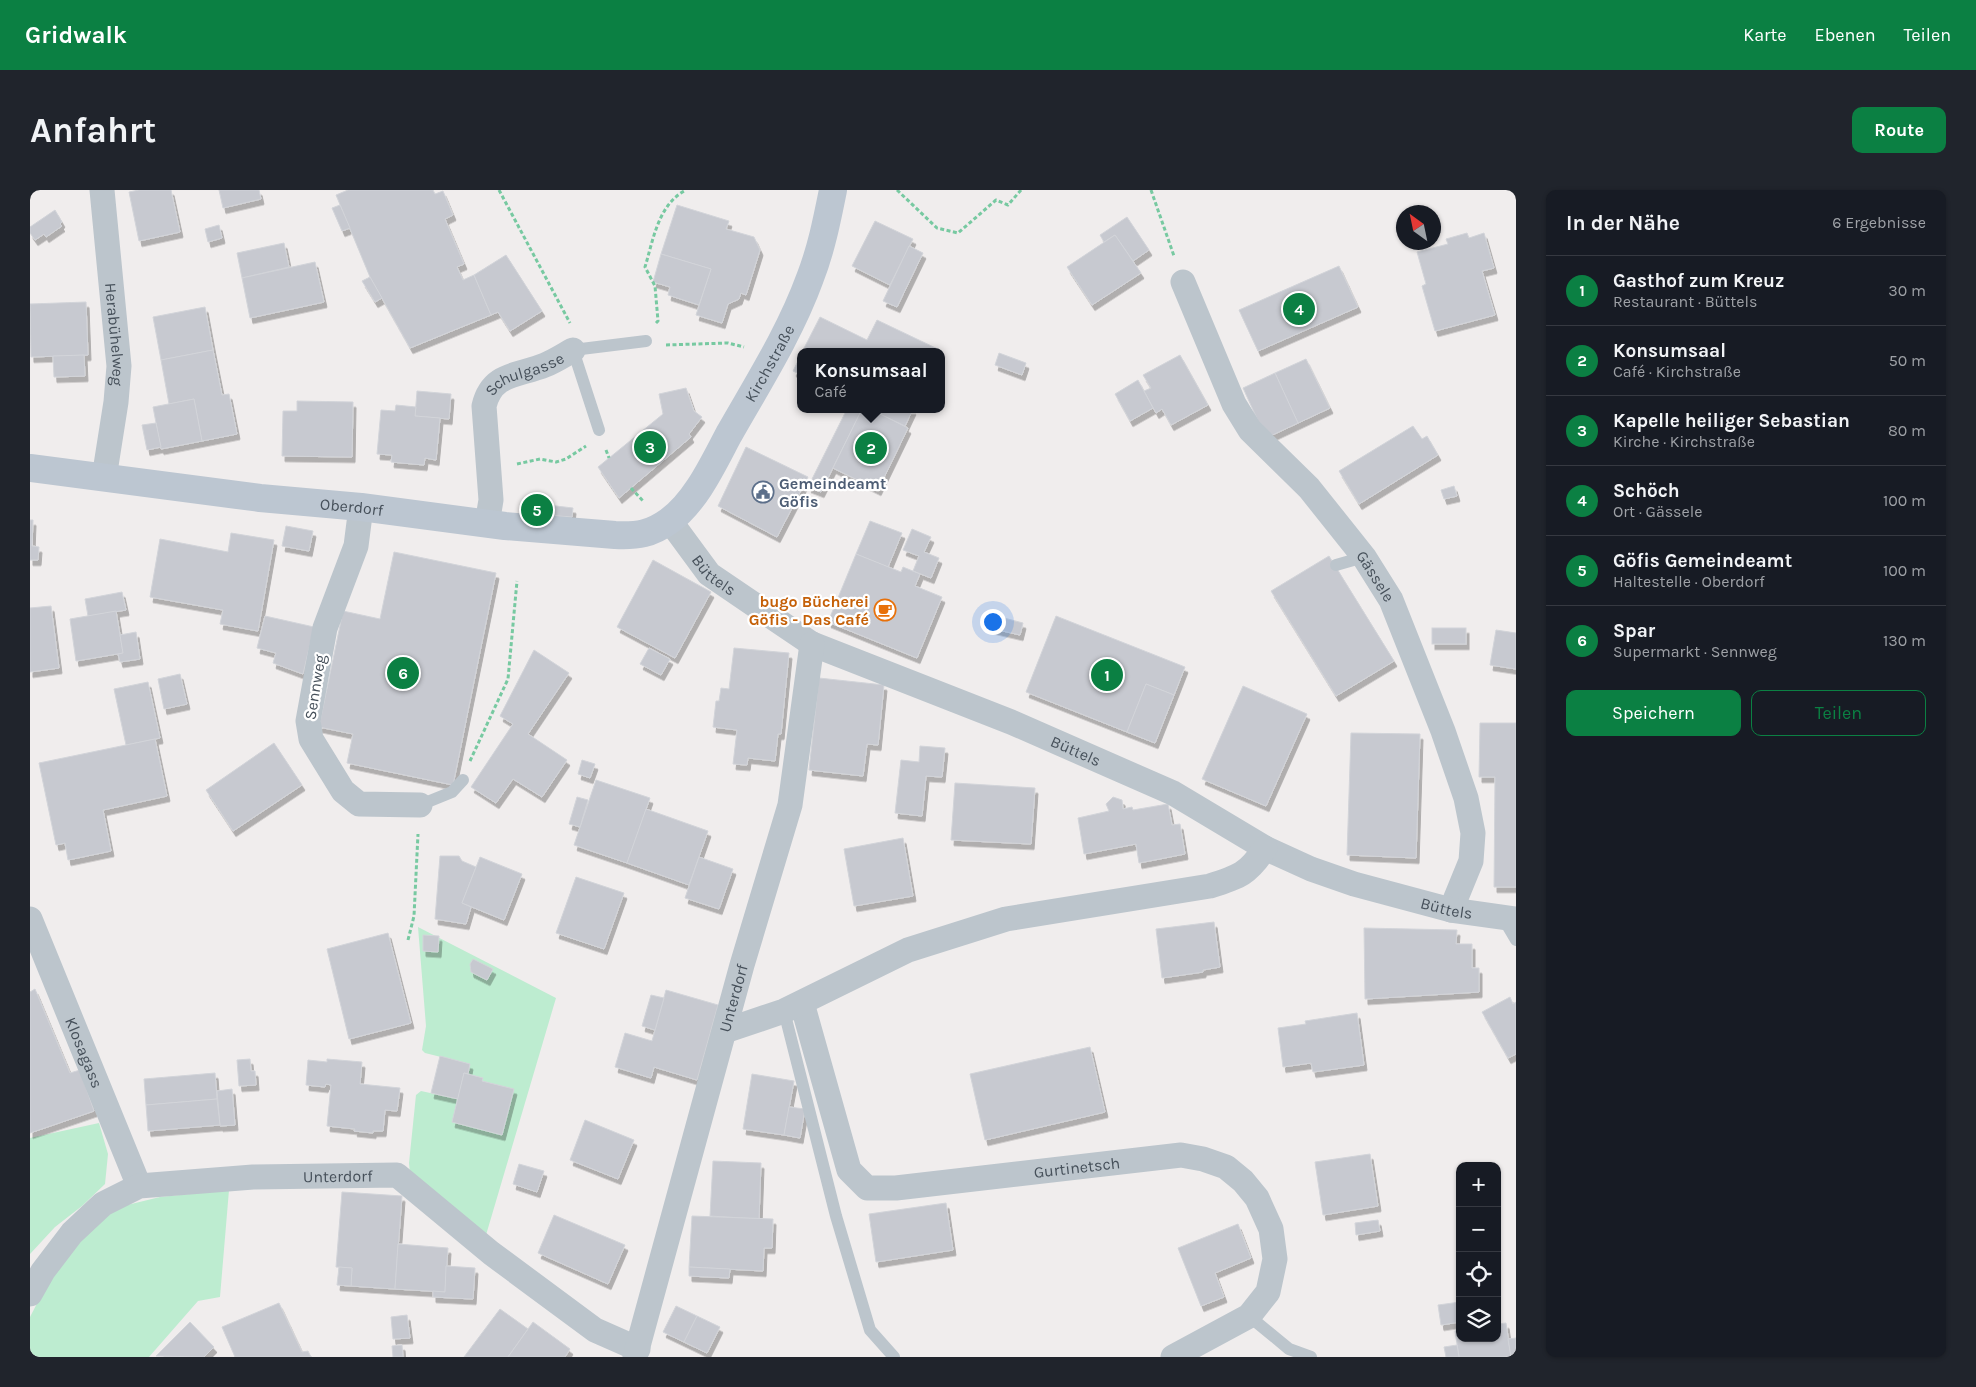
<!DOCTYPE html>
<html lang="de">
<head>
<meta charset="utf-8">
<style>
  body { margin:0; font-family:Karla,sans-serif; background:#20242c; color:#f1f3f6 }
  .controls { position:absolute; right:15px; bottom:15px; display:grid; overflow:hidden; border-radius:10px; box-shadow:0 1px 4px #0004 }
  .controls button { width:45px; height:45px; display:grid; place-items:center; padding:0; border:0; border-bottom:1px solid #363941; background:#171b24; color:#f1f3f6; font:25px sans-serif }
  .compass { position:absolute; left:1366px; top:15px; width:45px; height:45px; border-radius:50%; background:#171b24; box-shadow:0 1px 4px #0004; rotate:327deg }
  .you { position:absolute; left:962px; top:431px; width:18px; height:18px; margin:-12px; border:4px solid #fff; border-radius:50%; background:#1a73e8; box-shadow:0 0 0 8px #1a73e833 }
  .badge { display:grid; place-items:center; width:32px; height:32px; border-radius:50%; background:#0b8043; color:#fff; font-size:16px; font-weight:700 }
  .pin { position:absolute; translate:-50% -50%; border:2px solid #fff; box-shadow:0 1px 5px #0006 }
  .popup { position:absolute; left:767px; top:158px; width:148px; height:65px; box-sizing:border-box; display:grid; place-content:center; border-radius:10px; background:#171b24; filter:drop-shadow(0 1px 4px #0005); font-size:16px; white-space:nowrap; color:#9ea1a6 }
  .popup b { font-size:19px; color:#f1f3f6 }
  .popup::after { content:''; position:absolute; left:50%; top:100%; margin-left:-10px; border:10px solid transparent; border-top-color:#171b24 }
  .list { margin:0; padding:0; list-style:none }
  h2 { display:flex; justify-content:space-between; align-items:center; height:65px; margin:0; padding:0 20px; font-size:21px }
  h2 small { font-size:16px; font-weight:400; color:#9ea1a6 }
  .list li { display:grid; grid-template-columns:32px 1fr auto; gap:15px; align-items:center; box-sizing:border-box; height:70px; padding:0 20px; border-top:1px solid #363941 }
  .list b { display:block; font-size:19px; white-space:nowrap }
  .list p { margin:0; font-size:16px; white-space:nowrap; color:#9ea1a6 }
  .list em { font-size:16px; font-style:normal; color:#9ea1a6 }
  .actions { display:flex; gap:10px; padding:15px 20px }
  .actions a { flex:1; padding:11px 0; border:1px solid #0b8043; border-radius:10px; text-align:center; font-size:18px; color:#0b8043 }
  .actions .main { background:#0b8043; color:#fff }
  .icon { flex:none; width:28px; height:28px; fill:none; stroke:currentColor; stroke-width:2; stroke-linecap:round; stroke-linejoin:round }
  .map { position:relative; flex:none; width:1486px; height:1167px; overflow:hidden; border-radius:10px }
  header { display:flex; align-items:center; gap:30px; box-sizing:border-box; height:70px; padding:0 25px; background:#0b8043; color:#fff }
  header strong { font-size:24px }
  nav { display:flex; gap:28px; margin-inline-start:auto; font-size:18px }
  .intro { display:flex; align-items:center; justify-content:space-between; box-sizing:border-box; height:120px; padding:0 30px }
  h1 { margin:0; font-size:35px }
  .button { padding:12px 22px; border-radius:10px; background:#0b8043; color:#fff; font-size:18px; font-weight:700 }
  main { display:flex; gap:30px; padding:0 30px }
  aside { flex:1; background:#171b24; border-radius:10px; box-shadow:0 1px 4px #0004 }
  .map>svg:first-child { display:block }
  .green { fill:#bdecd0 }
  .building { fill:#c7c9d0; stroke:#d2d4d9; filter:url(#shadow) }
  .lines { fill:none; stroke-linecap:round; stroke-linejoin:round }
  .path { stroke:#77c9a1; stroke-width:3; stroke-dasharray:4 2.5; stroke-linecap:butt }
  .service { stroke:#bcc5cc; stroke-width:12 }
  .minor { stroke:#bcc5cc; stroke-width:25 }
  .secondary { stroke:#bcc6d1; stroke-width:28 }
  .labels { text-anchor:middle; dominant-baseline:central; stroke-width:4.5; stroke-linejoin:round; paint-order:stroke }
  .street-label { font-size:16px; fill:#46505a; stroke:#fff }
  .service-label { font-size:16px; font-weight:bold; fill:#4e5e75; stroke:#fff; text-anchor:start }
  .food-label { font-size:16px; font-weight:bold; fill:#c56008; stroke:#fff; text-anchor:end }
</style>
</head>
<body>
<header>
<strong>Gridwalk</strong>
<nav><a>Karte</a><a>Ebenen</a><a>Teilen</a></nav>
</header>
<div class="intro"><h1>Anfahrt</h1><a class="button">Route</a></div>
<main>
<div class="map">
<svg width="1486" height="1167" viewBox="0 0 1486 1167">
  <defs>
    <filter id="shadow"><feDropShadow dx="3" dy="5.5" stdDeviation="0" flood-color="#0004"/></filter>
  </defs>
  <rect width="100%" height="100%" fill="#f0eded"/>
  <g class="green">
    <polygon points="388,737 526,808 456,1045 380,983 379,973 386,905 391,901 428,909 472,945 483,899 452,891 453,888 438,884 439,874 395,863 392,860 396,836"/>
    <polygon points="69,933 78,964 75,994 52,1016 25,1037 0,1064 0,948"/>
    <polygon points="199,1000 190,1107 168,1111 119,1167 0,1167 0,1127 29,1071 61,1039 89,1017 130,1007"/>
  </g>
  <g class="building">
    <polygon points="109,0 141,0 150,42 109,51 99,2"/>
    <polygon points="189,0 229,0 231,9 193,18"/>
    <polygon points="318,0 403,0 405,4 413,1 423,25 415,29 434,74 427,77 433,90 444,85 461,125 380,158 340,87 306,5"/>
    <polygon points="310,15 320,38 312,41 302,18"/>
    <polygon points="647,15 699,31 696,39 724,47 730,60 716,105 711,103 709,109 698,114 692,133 666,125 681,79 631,64"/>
    <polygon points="25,20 32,32 30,34 32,36 16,47 14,44 5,50 0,43 0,37"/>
    <polygon points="1097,27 1119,60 1103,71 1085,45 1074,52 1070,45"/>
    <polygon points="845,31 883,49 860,95 822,76"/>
    <polygon points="189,35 192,48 178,52 175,39"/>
    <polygon points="1437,43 1439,48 1454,43 1464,78 1452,81 1465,125 1405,141 1392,96 1396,94 1387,62 1418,54 1416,49"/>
    <polygon points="1085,45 1111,83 1062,115 1037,77"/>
    <polygon points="254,53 259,77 212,88 207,63"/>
    <polygon points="879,56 893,63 867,117 853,111"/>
    <polygon points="631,64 681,79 669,115 638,105 640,97 623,92"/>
    <polygon points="476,65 512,121 480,141 468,122 461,125 444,85"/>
    <polygon points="285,72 294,112 220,128 212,88"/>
    <polygon points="1309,76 1328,117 1228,161 1209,120"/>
    <polygon points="340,87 352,108 345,112 332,91"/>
    <polygon points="56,112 58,165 1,167 0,114"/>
    <polygon points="175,117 183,160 131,170 123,127"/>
    <polygon points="790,127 837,150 847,130 912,161 911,163 772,162"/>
    <polygon points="183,160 192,205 199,204 207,244 172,251 164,209 139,214 131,170"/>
    <polygon points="969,163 996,173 992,185 965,175"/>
    <polygon points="54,165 55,186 24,187 23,166"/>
    <polygon points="771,165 771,185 763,181"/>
    <polygon points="1150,165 1178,215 1141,235 1132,219 1126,223 1114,201 1121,198 1113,185"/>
    <polygon points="1276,169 1300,218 1268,233 1245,183"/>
    <polygon points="1245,183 1268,233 1236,248 1213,198"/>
    <polygon points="1108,190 1123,218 1100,231 1085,204"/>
    <polygon points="656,198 664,221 672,227 659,244 661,247 589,308 568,277 633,224 629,204"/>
    <polygon points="387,201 421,204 419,229 385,226"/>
    <polygon points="164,209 172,251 131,259 123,217"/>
    <polygon points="267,211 323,212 322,267 252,266 253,221 267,221"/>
    <polygon points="366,215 386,217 385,226 410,228 406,270 395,268 394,275 361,272 362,265 347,264 351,220 365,221"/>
    <polygon points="817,219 832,219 791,302 778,297"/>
    <polygon points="832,219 840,219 878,238 848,300 803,278"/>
    <polygon points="840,219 883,219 875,236"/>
    <polygon points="126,233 131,257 117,260 112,235"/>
    <polygon points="1383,236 1392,249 1397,246 1408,265 1329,314 1309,281"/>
    <polygon points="716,257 778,287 747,347 688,316"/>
    <polygon points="1424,296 1427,306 1414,309 1411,300"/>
    <polygon points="518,315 543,318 542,327 517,325"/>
    <polygon points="0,330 3,330 2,356 9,357 8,370 0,370"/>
    <polygon points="840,331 872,343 858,377 826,364"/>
    <polygon points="256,336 283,341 279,361 252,356"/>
    <polygon points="882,339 901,347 894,362 909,368 901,388 883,381 889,366 873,360"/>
    <polygon points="201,343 244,350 228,441 190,434 193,420 120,407 130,349 198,362"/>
    <polygon points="364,362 466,383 423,595 317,573 323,544 289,537 313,421 350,429"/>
    <polygon points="826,364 871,382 873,377 890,384 885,396 912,407 887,468 798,432"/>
    <polygon points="1299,366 1364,471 1306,506 1241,401"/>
    <polygon points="623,370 681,402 645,468 587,437"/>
    <polygon points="92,402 96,420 58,426 55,409"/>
    <polygon points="21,416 29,478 0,482 0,418"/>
    <polygon points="86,421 93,463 46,471 40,429"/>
    <polygon points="963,425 993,433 990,445 960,438"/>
    <polygon points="235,426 284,437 273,484 243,473 246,463 227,458"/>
    <polygon points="1026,426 1155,477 1144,505 1116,494 1097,542 996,502"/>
    <rect x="1402" y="438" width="34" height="16"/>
    <polygon points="1466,440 1486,443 1486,479 1460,475"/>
    <polygon points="106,442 110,469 90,472 88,464 93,463 90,445"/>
    <polygon points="619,458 640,469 631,485 610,474"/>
    <polygon points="704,458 759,463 751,544 748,544 745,571 718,568 717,575 703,574 707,540 683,537 686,511 689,511 691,498 699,499"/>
    <polygon points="504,460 539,483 498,544 537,570 512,607 483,589 466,613 441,597 483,534 470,526"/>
    <polygon points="150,484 157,514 134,519 128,489"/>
    <polygon points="789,488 854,495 848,555 837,554 833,586 779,580"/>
    <polygon points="118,492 130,548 96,555 84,499"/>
    <polygon points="1116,494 1144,505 1125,553 1097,542"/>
    <polygon points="1213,496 1277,524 1236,616 1172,589"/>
    <polygon points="1450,533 1486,533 1486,697 1464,697 1465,587 1449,587"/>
    <polygon points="1321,543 1390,544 1386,668 1317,665"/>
    <polygon points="125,549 137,606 73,620 81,661 38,670 35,653 26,655 9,573"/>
    <polygon points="244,553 272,595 203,641 176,600"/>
    <polygon points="890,556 915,558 912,587 896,586 892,626 865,623 871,570 889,572"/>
    <polygon points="552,570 565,574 560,588 548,584"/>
    <polygon points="566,590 620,608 597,673 544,655"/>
    <polygon points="925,593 1005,598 1001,654 921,650"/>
    <polygon points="547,607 558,610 550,637 539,634"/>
    <polygon points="1083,607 1092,610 1093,619 1102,617 1103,620 1138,614 1142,635 1150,634 1155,664 1109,673 1106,654 1054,664 1048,628 1079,621 1076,614"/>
    <polygon points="616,619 678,641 659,695 597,673"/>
    <polygon points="873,648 883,706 824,716 814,659"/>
    <polygon points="410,666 429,666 432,671 446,677 432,713 441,717 436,734 405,729"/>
    <polygon points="450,667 492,684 474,730 432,713"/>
    <polygon points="669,667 703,679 689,719 655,708"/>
    <polygon points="546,687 594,703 574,759 526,743"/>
    <polygon points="1184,732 1190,777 1173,780 1173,782 1132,788 1126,739"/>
    <polygon points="1334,738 1427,740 1426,754 1442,754 1442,778 1449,778 1449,802 1335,809"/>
    <polygon points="358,743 381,833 319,849 297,759"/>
    <polygon points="393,745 409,746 408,762 393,761"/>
    <polygon points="443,769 463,779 457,790 441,782 440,774"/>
    <polygon points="5,799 40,883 50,880 64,921 0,943 0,802"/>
    <polygon points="636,800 688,815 667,890 624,877 621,888 585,877 595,843 622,851"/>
    <polygon points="621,805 634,808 625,840 612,836"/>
    <polygon points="1480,807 1483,814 1486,812 1486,864 1478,868 1452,822"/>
    <polygon points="1327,823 1334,875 1283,882 1281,873 1253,877 1248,838 1276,834 1275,831"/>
    <polygon points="1060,857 1075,922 955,950 940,884"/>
    <polygon points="410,866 440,874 438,884 434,883 428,909 401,903"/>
    <polygon points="220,869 221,881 225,881 226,895 209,896 207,870"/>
    <polygon points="297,869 332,872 330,894 370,898 367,921 355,920 353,941 343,941 343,943 324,941 325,939 297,936 301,895 296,894 295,897 276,895 278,870 297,872"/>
    <polygon points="185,883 187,909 116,915 114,889"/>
    <polygon points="434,883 453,888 452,891 484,899 472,945 422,932"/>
    <polygon points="722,884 764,891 754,945 713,939"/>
    <polygon points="202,899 205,935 190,936 187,901"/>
    <polygon points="187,909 190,935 118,941 116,915"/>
    <polygon points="759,917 775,919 770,948 754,945"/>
    <polygon points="555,930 604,950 588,989 540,970"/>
    <polygon points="1340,964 1348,1016 1293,1025 1285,972"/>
    <polygon points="683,971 731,973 729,1029 680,1026"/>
    <polygon points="489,974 514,981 507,1002 483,994"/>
    <polygon points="312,1002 372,1006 365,1099 321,1096 322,1078 306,1077"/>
    <polygon points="916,1013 923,1060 846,1072 839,1024"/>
    <polygon points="524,1025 595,1055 578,1094 508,1063"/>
    <polygon points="662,1026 743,1029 742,1058 734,1058 733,1081 659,1077"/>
    <polygon points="1348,1030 1350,1041 1326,1045 1325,1033"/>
    <polygon points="1208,1034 1221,1068 1185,1083 1194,1107 1171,1116 1148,1058"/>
    <polygon points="368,1054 418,1058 415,1102 365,1099"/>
    <polygon points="416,1076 445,1078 443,1109 403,1107 403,1101 415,1102"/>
    <polygon points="309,1077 322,1078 321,1096 307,1095"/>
    <polygon points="659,1077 700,1079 699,1088 659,1086"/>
    <polygon points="1430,1112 1430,1132 1411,1135 1408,1115"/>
    <polygon points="249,1113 272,1162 278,1161 281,1167 205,1167 192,1137"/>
    <polygon points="646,1116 667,1126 654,1152 633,1142"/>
    <polygon points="470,1119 498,1139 478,1167 434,1167"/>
    <polygon points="377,1125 380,1148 363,1149 361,1127"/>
    <polygon points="667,1126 690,1137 677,1163 654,1152"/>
    <polygon points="160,1132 184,1157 174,1167 126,1166"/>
    <polygon points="503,1132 540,1159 535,1167 478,1167"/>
    <polygon points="1476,1133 1481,1167 1429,1167 1425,1141 1430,1140 1430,1148 1467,1148 1467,1134"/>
    <polygon points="1486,1148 1486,1167 1481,1167 1478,1149"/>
    <polygon points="372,1155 373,1167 363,1167 362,1156"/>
    <polygon points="1427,1155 1429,1167 1416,1167 1414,1157"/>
  </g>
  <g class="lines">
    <g class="path">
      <polyline points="469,0 540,133"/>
      <polyline points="867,0 907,38 928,43 966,10 978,15 991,0"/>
      <polyline points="1121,0 1144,66"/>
      <path d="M626 133 628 131 625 96 615 77C623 51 628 14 656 0"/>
      <polyline points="636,155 698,153 714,157"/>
      <polyline points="576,260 579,268"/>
      <polyline points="487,274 510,269 526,272 536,269 556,256"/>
      <polyline points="601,298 614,312"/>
      <polyline points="440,571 478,489 487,391"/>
      <polyline points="378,750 384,726 388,644"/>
    </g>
    <g class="service">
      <polyline points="569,240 543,160 616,151"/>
      <polyline points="1306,375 1334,367"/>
      <polyline points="390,615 422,602 433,590"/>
      <polyline points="1473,728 1486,750"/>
      <polyline points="754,821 806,1026 840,1140 864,1167"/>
      <polyline points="1219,1126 1259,1159 1281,1167"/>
    </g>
    <g class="minor">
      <path id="s1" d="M72 0 89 176 86 212 74 288"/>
      <path id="s2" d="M1153 92 1204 214 1220 240 1279 298 1334 367 1361 410 1413 541 1436 608 1443 643 1441 671 1421 720"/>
      <polyline points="331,317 326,356 295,438 278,531 281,549 313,601 329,614 390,615"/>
      <path id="s3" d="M640 331 679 384 782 454 981 532 1143 603 1235 658 1281 679 1324 694 1421 720 1486 729"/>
      <path id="s4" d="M457 334 461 310 454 216C462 182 489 186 515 175 525 171 534 165 543 160"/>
      <path id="s5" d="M0 729 109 996"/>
      <path id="s6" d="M772 813 819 980 837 998H866L1151 965 1173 969 1196 977 1213 991 1227 1008 1241 1039 1245 1069 1238 1102 1219 1126 1143 1167"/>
      <path d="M695 841 754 821 878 760 976 729 1180 696C1209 687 1218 684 1235 658"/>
      <path id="s7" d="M0 1104 13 1081 42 1043 73 1014 109 996 223 987 367 985 461 1063 565 1140 608 1159"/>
      <path id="s8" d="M605 1167 712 775 760 615 782 454"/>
    </g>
    <path class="secondary" id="s9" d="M0 278 230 308 331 317 475 336 585 345C608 346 621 344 639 331 666 312 684 272 699 244 728 193 760 143 780 88 791 60 797 30 803 0"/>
  </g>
  <defs>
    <g id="civic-ring" transform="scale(1.125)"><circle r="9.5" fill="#fff" stroke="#5c6f8a" stroke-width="1.5"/><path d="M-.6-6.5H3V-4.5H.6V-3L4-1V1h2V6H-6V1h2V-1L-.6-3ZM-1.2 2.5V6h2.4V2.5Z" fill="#5c6f8a"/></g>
    <g id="cafe-ring" transform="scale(1.125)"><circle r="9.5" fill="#fff" stroke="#e8710a" stroke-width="1.5"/><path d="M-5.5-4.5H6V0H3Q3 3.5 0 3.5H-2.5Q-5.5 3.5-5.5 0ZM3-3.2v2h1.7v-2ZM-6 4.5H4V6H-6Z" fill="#e8710a"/></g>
  </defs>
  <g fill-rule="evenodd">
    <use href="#civic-ring" x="733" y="302"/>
    <use href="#cafe-ring" x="855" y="420"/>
  </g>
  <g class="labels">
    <g class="street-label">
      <text stroke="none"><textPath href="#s1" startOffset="145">Herabühelweg</textPath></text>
      <text stroke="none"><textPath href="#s9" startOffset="834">Kirchstraße</textPath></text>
      <text stroke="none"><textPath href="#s4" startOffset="174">Schulgasse</textPath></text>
      <text stroke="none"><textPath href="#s9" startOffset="324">Oberdorf</textPath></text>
      <text stroke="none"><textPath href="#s3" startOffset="70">Büttels</textPath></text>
      <text stroke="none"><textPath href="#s2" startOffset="356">Gässele</textPath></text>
      <text transform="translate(285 497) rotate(-81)">Sennweg</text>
      <text stroke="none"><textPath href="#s3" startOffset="475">Büttels</textPath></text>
      <text stroke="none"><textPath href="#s3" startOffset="880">Büttels</textPath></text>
      <text stroke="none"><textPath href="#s8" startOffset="372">Unterdorf</textPath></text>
      <text stroke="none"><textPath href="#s5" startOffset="144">Klosagass</textPath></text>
      <text stroke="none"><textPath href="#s6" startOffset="410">Gurtinetsch</textPath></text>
      <text stroke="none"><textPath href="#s7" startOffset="356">Unterdorf</textPath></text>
    </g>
    <g class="service-label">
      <text x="749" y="293">Gemeindeamt<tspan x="749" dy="18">Göfis</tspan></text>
    </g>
    <g class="food-label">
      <text x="839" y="411">bugo Bücherei<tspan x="839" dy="18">Göfis - Das Café</tspan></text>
    </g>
  </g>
</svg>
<div class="controls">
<button>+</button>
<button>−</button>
<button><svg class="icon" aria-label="locate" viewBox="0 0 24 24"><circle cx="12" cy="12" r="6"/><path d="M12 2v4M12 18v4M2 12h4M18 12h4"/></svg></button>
<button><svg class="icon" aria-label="layers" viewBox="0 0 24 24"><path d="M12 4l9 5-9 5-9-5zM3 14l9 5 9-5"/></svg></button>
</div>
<svg class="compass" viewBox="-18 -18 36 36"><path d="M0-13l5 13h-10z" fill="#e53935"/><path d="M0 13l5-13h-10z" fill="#9ea1a6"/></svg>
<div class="you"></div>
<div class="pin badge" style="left:1077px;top:485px">1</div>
<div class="pin badge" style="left:841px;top:258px">2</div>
<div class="popup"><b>Konsumsaal</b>Café</div>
<div class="pin badge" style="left:620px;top:257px">3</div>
<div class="pin badge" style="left:1269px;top:119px">4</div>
<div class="pin badge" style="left:507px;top:320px">5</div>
<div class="pin badge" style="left:373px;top:483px">6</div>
</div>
<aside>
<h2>In der Nähe<small>6 Ergebnisse</small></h2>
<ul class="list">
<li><span class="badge">1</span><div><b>Gasthof zum Kreuz</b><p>Restaurant · Büttels</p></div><em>30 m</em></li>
<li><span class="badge">2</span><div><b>Konsumsaal</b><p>Café · Kirchstraße</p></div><em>50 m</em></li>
<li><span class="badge">3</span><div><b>Kapelle heiliger Sebastian</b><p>Kirche · Kirchstraße</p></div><em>80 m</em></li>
<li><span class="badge">4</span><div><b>Schöch</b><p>Ort · Gässele</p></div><em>100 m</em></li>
<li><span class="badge">5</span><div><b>Göfis Gemeindeamt</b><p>Haltestelle · Oberdorf</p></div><em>100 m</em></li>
<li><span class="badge">6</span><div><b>Spar</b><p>Supermarkt · Sennweg</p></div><em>130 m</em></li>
</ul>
<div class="actions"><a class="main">Speichern</a><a>Teilen</a></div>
</aside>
</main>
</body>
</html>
